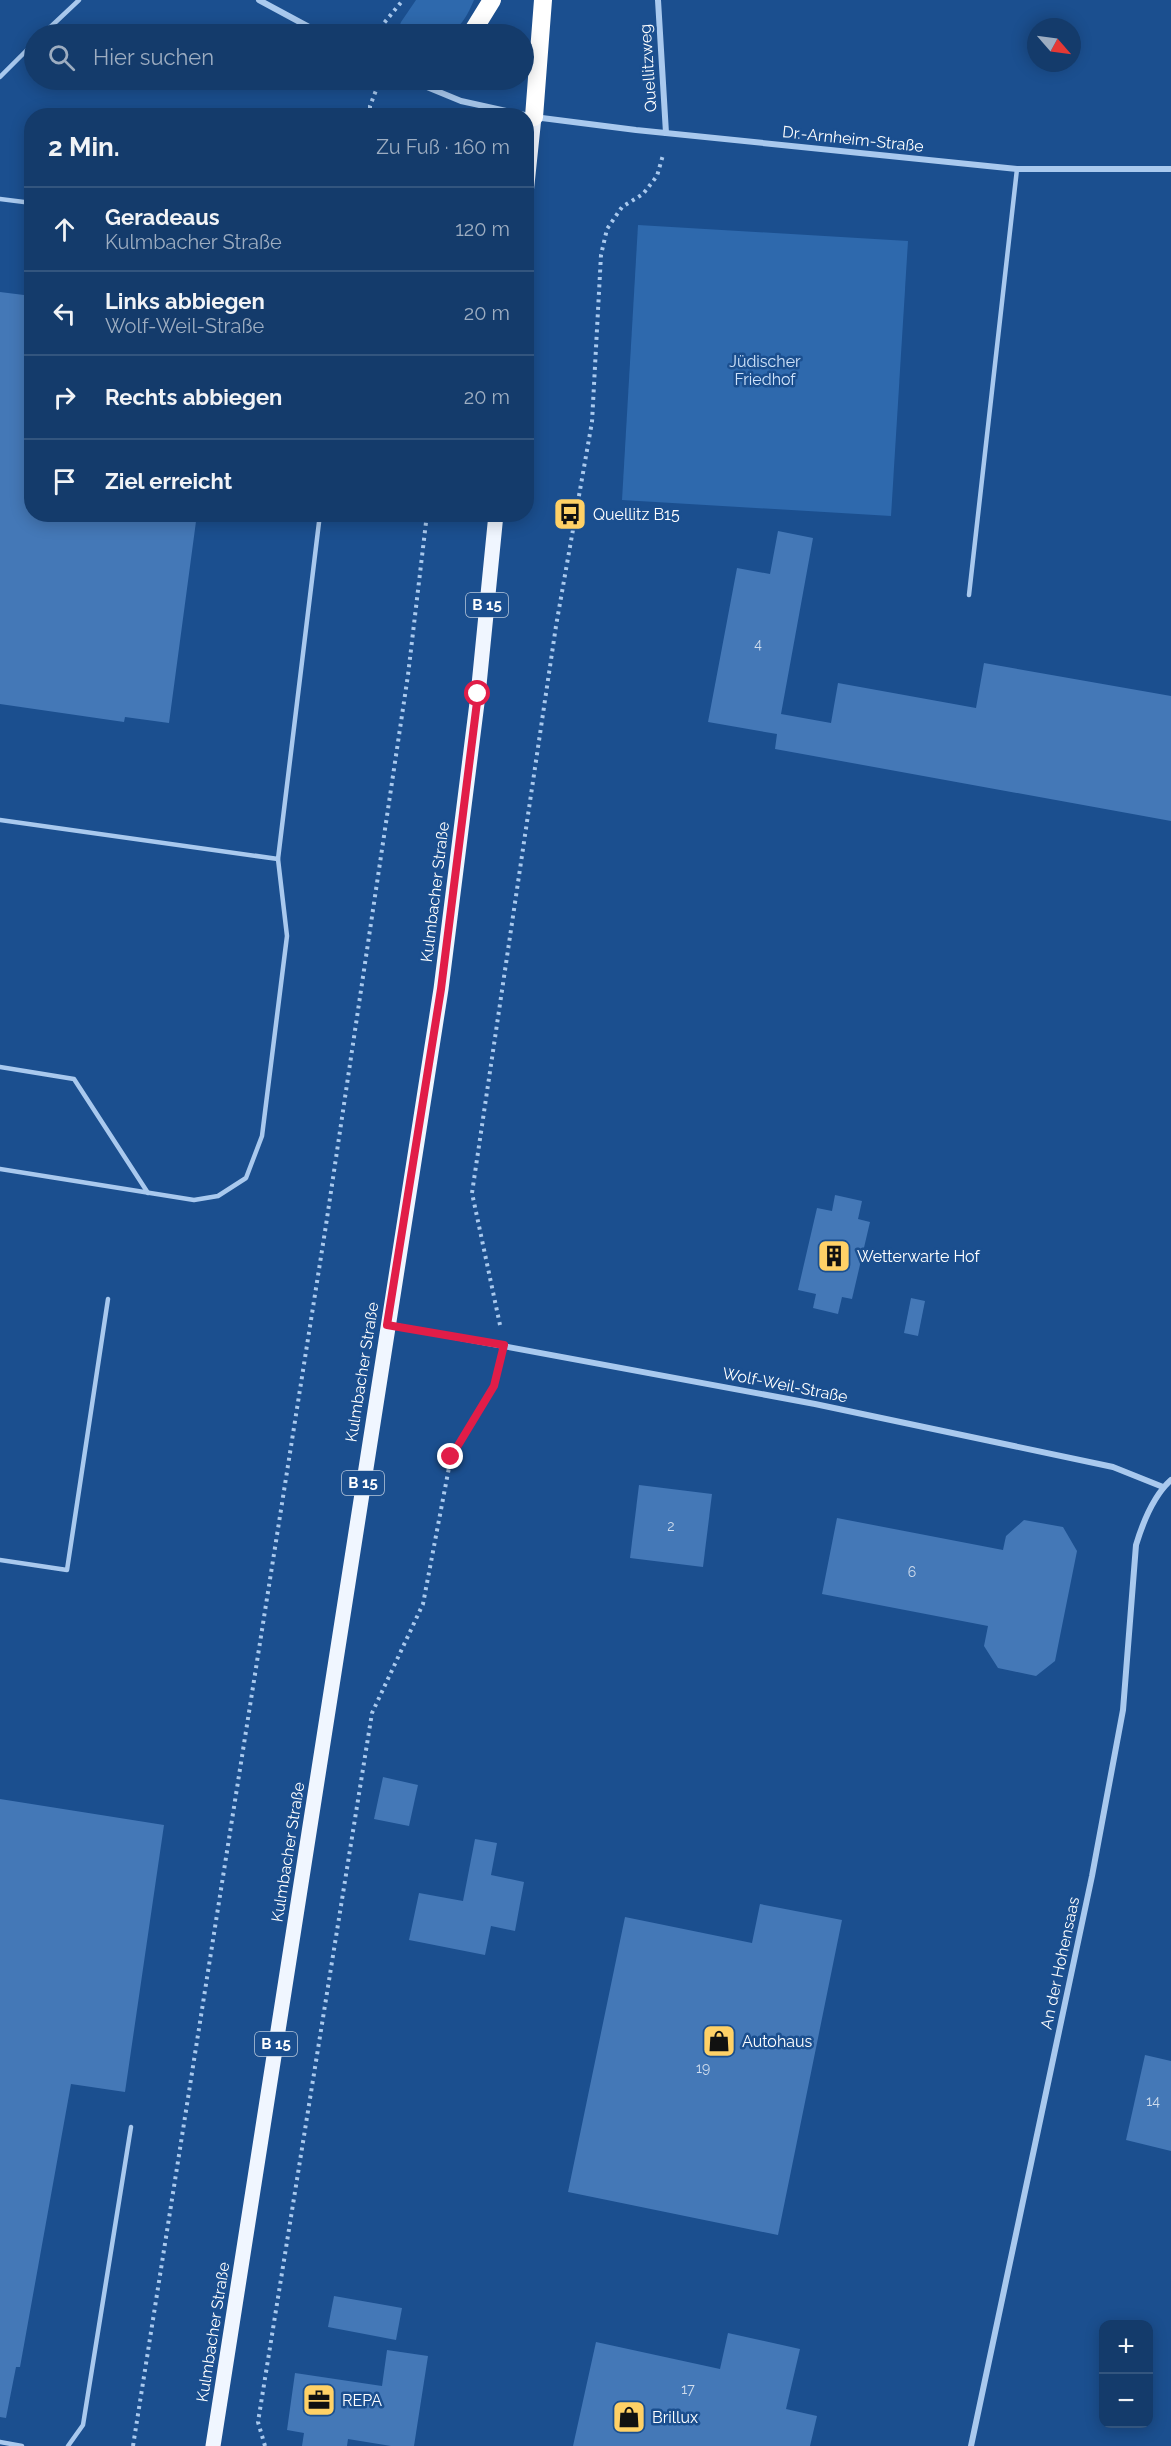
<!DOCTYPE html>
<html lang="de">
<head>
<meta charset="utf-8">
<style>
  body { margin:0; font-family:Raleway,sans-serif; background:#1d4271; color:#f1f3f6 }
  .controls { position:absolute; right:18px; bottom:18px; display:grid; overflow:hidden; border-radius:12px; box-shadow:0 3px 15px #0003 }
  .controls button { width:54px; height:54px; display:grid; place-items:center; padding:0; border:0; border-bottom:2px solid #33557e; background:#143b6b; color:#f1f3f6; font:30px sans-serif }
  .compass { position:absolute; left:1027px; top:18px; width:54px; height:54px; border-radius:50%; background:#143b6b; box-shadow:0 3px 15px #0003; rotate:118deg }
  .stop { position:absolute; width:18px; height:18px; margin:-14px; border:4px solid #e11d48; border-radius:50%; background:#fff }
  .stop.end { background:#e11d48; border-color:#fff; box-shadow:0 2px 6px #0008 }
  .list { margin:0; padding:0; list-style:none }
  h2 { display:flex; justify-content:space-between; align-items:center; height:78px; margin:0; padding:0 24px; font-size:26px }
  h2 small { font-size:20px; font-weight:400; color:#9dadc1 }
  .list li { display:grid; grid-template-columns:39px 1fr auto; gap:18px; align-items:center; box-sizing:border-box; height:84px; padding:0 24px; border-top:2px solid #33557e }
  .list b { display:block; font-size:22px; white-space:nowrap }
  .list p { margin:0; font-size:20px; white-space:nowrap; color:#9dadc1 }
  .list em { font-size:20px; font-style:normal; color:#9dadc1 }
  .icon { flex:none; width:33px; height:33px; fill:none; stroke:currentColor; stroke-width:2; stroke-linecap:round; stroke-linejoin:round }
  .map { position:relative; flex:none; width:1171px; height:2446px; overflow:hidden }
  .search { position:absolute; background:#143b6b; box-shadow:0 3px 15px #0003; left:24px; top:24px; width:510px; height:66px; display:flex; align-items:center; gap:15px; box-sizing:border-box; padding:0 21px; border-radius:33px; color:#9dadc1; font-size:22px }
  .panel { position:absolute; background:#143b6b; box-shadow:0 3px 15px #0003; left:24px; top:108px; width:510px; height:414px; border-radius:24px }
  .map>svg:first-child { display:block }
  .green { fill:#2e69ad }
  .building { fill:#4478b7 }
  .lines { fill:none; stroke-linecap:round; stroke-linejoin:round }
  .path { stroke:#a9c9ee; stroke-width:4; stroke-dasharray:3 4.5; stroke-linecap:butt }
  .lane { stroke:#a9c9ee; stroke-width:4.5 }
  .street { stroke:#a9c9ee; stroke-width:6 }
  .primary { stroke:#f0f6ff; stroke-width:15 }
  .highway { stroke:#fff; stroke-width:18 }
  .route { stroke:#e11d48; stroke-width:8 }
  .labels { text-anchor:middle; dominant-baseline:central; stroke-width:5; stroke-linejoin:round; paint-order:stroke }
  .number-label { font-size:14px; fill:#d0dded }
  .shield { fill:#1b4f8f; stroke:#bbcadd; stroke-width:1.5 }
  .shield-label { font-size:15px; font-weight:bold; fill:#fff }
  .street-label { font-size:16px; fill:#fff; stroke:#1b4f8f }
  .park-label { font-size:16px; fill:#cfe3fa; stroke:#1b4f8f }
  .poi-label { font-size:16px; fill:#fff; stroke:#1b4f8f; text-anchor:start }
</style>
</head>
<body>
<div class="map">
<svg width="1171" height="2446" viewBox="0 0 1171 2446">
  <rect width="100%" height="100%" fill="#1b4f8f"/>
  <g class="green">
    <path d="M416 0H474C456 43 443 35 401 34L398 30 401 22Z"/>
    <polygon points="638,225 908,241 891,516 622,500"/>
  </g>
  <g class="building">
    <polygon points="0,292 32,296 32,514 197,514 169,723 125,717 124,722 0,704"/>
    <polygon points="778,531 813,538 781,714 831,723 838,683 976,708 984,663 1171,696 1171,821 775,749 777,734 708,722 737,568 770,574"/>
    <polygon points="835,1195 862,1201 858,1219 870,1222 852,1299 842,1297 838,1314 813,1308 816,1294 798,1290 817,1208 832,1211"/>
    <polygon points="911,1298 925,1301 918,1336 904,1333"/>
    <polygon points="639,1485 712,1494 703,1567 630,1558"/>
    <polygon points="837,1518 1003,1550 1006,1536 1024,1520 1063,1527 1077,1551 1055,1661 1036,1676 998,1668 984,1646 988,1626 822,1594"/>
    <polygon points="383,1777 418,1785 409,1826 374,1819"/>
    <polygon points="0,1799 164,1825 125,2092 71,2084 20,2367 16,2367 6,2418 0,2417"/>
    <polygon points="475,1839 497,1843 491,1875 524,1882 515,1931 491,1926 485,1955 409,1940 419,1893 463,1901"/>
    <polygon points="760,1904 842,1920 778,2235 568,2192 625,1917 752,1943"/>
    <polygon points="1145,2055 1171,2061 1171,2151 1126,2140"/>
    <polygon points="334,2296 402,2308 396,2340 328,2327"/>
    <polygon points="728,2333 800,2349 786,2409 817,2416 810,2446 573,2446 596,2342 720,2369"/>
    <polygon points="387,2350 428,2356 414,2446 391,2446 348,2439 347,2446 302,2446 304,2433 287,2430 295,2373 382,2386"/>
  </g>
  <g class="lines">
    <g class="path">
      <polyline points="375,34 403,0"/>
      <polyline points="370,116 370,106 380,80"/>
      <polyline points="500,1325 472,1193 556,626 592,422 601,255 607,229 622,207 643,194 657,176 663,155"/>
      <polyline points="133,2446 326,1225 408,675 427,514"/>
      <polyline points="265,2446 258,2422 372,1713 423,1604 451,1457 494,1386 499,1367"/>
    </g>
    <g class="lane">
      <polyline points="43,34 79,0"/>
      <polyline points="0,77 34,43"/>
      <polyline points="0,199 32,203"/>
      <polyline points="969,595 1017,169"/>
      <polyline points="0,820 278,859 320,514"/>
      <polyline points="0,1067 74,1079 148,1193"/>
      <polyline points="0,1169 194,1200 218,1196 246,1178 262,1136 287,936 278,859"/>
      <polyline points="0,1560 67,1570 108,1299"/>
      <polyline points="0,2442 22,2446"/>
      <polyline points="68,2446 83,2425 131,2127"/>
    </g>
    <g class="street">
      <polyline points="259,0 322,34"/>
      <polyline points="658,0 666,133"/>
      <polyline points="410,80 461,101 534,117 636,130 1017,169 1171,169"/>
      <polyline points="390,1325 815,1404 1113,1467 1163,1487"/>
      <path d="M971 2446 1092 1876 1123 1710 1136 1545C1143 1522 1153 1496 1171 1480"/>
    </g>
    <g class="primary">
      <polyline points="526,194 534,117"/>
      <polyline points="213,2446 441,989 478,695 496,514"/>
    </g>
    <g class="highway">
      <polyline points="471,34 492,0"/>
      <polyline points="534,117 543,0"/>
    </g>
  </g>
  <g class="lines">
    <polyline class="route" points="451,1457 494,1386 504,1345 387,1325 441,989 478,694"/>
  </g>
  <defs>
    <g id="bus-square" transform="scale(1.725)"><rect x="-9" y="-9" width="18" height="18" rx="4" fill="#ffd166" stroke="#1b4f8f"/><path d="M-5-6H5V4H4V6H2V4H-2V6H-4V4H-5ZM-3.5-4V0h7V-4ZM-3.5 1.2v1.5H-2V1.2ZM2 1.2v1.5H3.5V1.2Z" fill="#111"/></g>
    <g id="building-square" transform="scale(1.725)"><rect x="-9" y="-9" width="18" height="18" rx="4" fill="#ffd166" stroke="#1b4f8f"/><path d="M-4-6H4V6H1V3H-1V6H-4ZM-2.5-4.3h1.7v1.8h-1.7ZM.8-4.3h1.7v1.8H.8ZM-2.5-1h1.7V.8h-1.7ZM.8-1h1.7V.8H.8Z" fill="#111"/></g>
    <g id="shop-square" transform="scale(1.725)"><rect x="-9" y="-9" width="18" height="18" rx="4" fill="#ffd166" stroke="#1b4f8f"/><path d="M-5-2.5h2.3a2.7 3.5 0 0 1 5.4 0H5L5.5 6h-11ZM-1.5-2.5h3a1.5 2.3 0 0 0-3 0Z" fill="#111"/></g>
    <g id="office-square" transform="scale(1.725)"><rect x="-9" y="-9" width="18" height="18" rx="4" fill="#ffd166" stroke="#1b4f8f"/><path d="M-6-3h4V-5.5h4V-3h4V5H-6ZM-1-4.5V-3h2v-1.5ZM-6 0V1H6V0Z" fill="#111"/></g>
  </defs>
  <g fill-rule="evenodd">
    <use href="#bus-square" x="570" y="514"/>
    <use href="#building-square" x="834" y="1256"/>
    <use href="#shop-square" x="719" y="2041"/>
    <use href="#office-square" x="319" y="2400"/>
    <use href="#shop-square" x="629" y="2417"/>
  </g>
  <g class="labels">
    <g class="number-label">
      <text x="758" y="644">4</text>
      <text x="671" y="1526">2</text>
      <text x="912" y="1572">6</text>
      <text x="703" y="2068">19</text>
      <text x="1153" y="2101">14</text>
      <text x="688" y="2389">17</text>
    </g>
    <g class="shield">
      <rect x="466" y="593" width="42" height="24" rx="4.5"/>
      <rect x="342" y="1471" width="42" height="24" rx="4.5"/>
      <rect x="255" y="2032" width="42" height="24" rx="4.5"/>
    </g>
    <g class="shield-label">
      <text x="487" y="605">B 15</text>
      <text x="363" y="1483">B 15</text>
      <text x="276" y="2044">B 15</text>
    </g>
    <g class="street-label">
      <text transform="translate(648 68) rotate(-94)">Quellitzweg</text>
      <text transform="translate(853 139) rotate(6)">Dr.-Arnheim-Straße</text>
      <text transform="translate(435 892) rotate(-83)">Kulmbacher Straße</text>
      <text transform="translate(362 1372) rotate(-81)">Kulmbacher Straße</text>
      <text transform="translate(785 1385) rotate(11)">Wolf-Weil-Straße</text>
      <text transform="translate(288 1852) rotate(-81)">Kulmbacher Straße</text>
      <text transform="translate(1060 1963) rotate(-78)">An der Hohensaas</text>
      <text transform="translate(213 2332) rotate(-81)">Kulmbacher Straße</text>
    </g>
    <g class="park-label">
      <text x="765" y="361">Jüdischer<tspan x="765" dy="18">Friedhof</tspan></text>
    </g>
    <g class="poi-label">
      <text x="593" y="514">Quellitz B15</text>
      <text x="857" y="1256">Wetterwarte Hof</text>
      <text x="742" y="2041">Autohaus</text>
      <text x="342" y="2400">REPA</text>
      <text x="652" y="2417">Brillux</text>
    </g>
  </g>
</svg>
<div class="controls">
<button>+</button>
<button>−</button>
</div>
<svg class="compass" viewBox="-18 -18 36 36"><path d="M0-13l5 13h-10z" fill="#e53935"/><path d="M0 13l5-13h-10z" fill="#9dadc1"/></svg>
<div class="stop" style="left:478px;top:694px"></div>
<div class="stop end" style="left:451px;top:1457px"></div>
<div class="search"><svg class="icon" aria-label="search" viewBox="0 0 24 24"><circle cx="10" cy="10" r="6"/><path d="M15 15l6 6"/></svg>Hier suchen</div>
<section class="panel">
<h2>2 Min.<small>Zu Fuß · 160 m</small></h2>
<ul class="list">
<li><svg class="icon" aria-label="ahead" viewBox="0 0 24 24"><path d="M12 20V5M6 11l6-6 6 6"/></svg><div><b>Geradeaus</b><p>Kulmbacher Straße</p></div><em>120 m</em></li>
<li><svg class="icon" aria-label="left" viewBox="0 0 24 24"><path d="M17 20v-9H6M10 6l-5 5 5 5"/></svg><div><b>Links abbiegen</b><p>Wolf-Weil-Straße</p></div><em>20 m</em></li>
<li><svg class="icon" aria-label="right" viewBox="0 0 24 24"><path d="M7 20v-9h11M14 6l5 5-5 5"/></svg><div><b>Rechts abbiegen</b></div><em>20 m</em></li>
<li><svg class="icon" aria-label="arrive" viewBox="0 0 24 24"><path d="M6 21V4h12l-3 4 3 4H6"/></svg><div><b>Ziel erreicht</b></div></li>
</ul>
</section>
</div>
</body>
</html>
